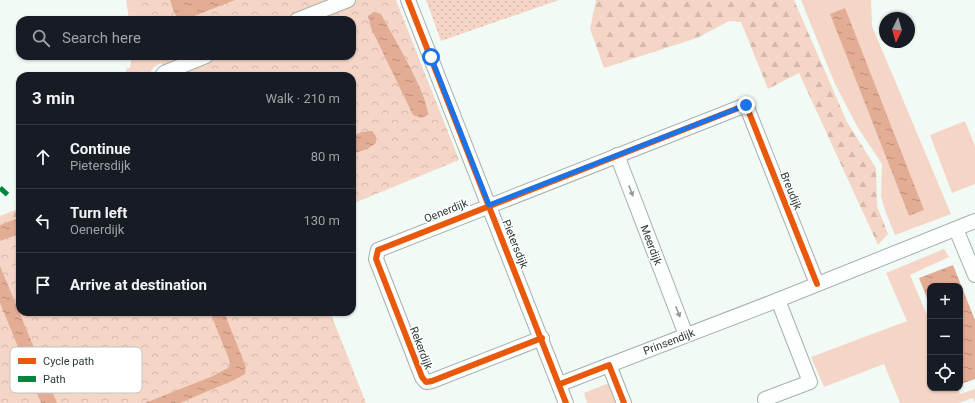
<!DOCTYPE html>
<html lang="en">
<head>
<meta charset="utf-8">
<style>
  body { margin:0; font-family:Roboto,sans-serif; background:#242831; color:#f1f3f6 }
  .controls { position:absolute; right:12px; bottom:12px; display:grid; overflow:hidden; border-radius:8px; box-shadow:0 1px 3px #0004 }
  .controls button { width:36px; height:36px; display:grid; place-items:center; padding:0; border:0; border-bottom:1px solid #363941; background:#171b24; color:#f1f3f6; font:20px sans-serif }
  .compass { position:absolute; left:879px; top:12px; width:36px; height:36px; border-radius:50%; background:#171b24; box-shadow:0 1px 3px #0004; rotate:185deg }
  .stop { position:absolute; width:12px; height:12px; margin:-9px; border:3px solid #1a73e8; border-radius:50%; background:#fff }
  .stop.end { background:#1a73e8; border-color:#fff; box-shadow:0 1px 4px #0008 }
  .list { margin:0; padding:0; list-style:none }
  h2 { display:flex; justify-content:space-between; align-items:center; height:52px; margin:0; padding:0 16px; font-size:17px }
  h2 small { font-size:13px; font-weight:400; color:#9ea1a6 }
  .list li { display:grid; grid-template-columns:26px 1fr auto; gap:12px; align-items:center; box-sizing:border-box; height:64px; padding:0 16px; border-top:1px solid #363941 }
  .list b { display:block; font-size:15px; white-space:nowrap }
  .list p { margin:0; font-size:13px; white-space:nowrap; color:#9ea1a6 }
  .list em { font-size:13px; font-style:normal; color:#9ea1a6 }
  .icon { flex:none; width:22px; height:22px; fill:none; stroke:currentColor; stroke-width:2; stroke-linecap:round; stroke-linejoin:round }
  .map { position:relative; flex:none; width:975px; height:403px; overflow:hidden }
  .search { position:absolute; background:#171b24; box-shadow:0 1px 3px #0004; left:16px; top:16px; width:340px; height:44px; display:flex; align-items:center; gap:10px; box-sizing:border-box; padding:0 14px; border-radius:12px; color:#9ea1a6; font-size:15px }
  .panel { position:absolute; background:#171b24; box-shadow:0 1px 3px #0004; left:16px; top:72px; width:340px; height:244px; border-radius:12px }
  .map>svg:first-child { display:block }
  .grass { fill:#f5d6c6; fill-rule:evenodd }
  .forest { fill:url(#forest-firs) }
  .park { fill:url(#park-crowns) }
  .garden { fill:url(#garden-dots) }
  .water { fill:url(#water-ripples) }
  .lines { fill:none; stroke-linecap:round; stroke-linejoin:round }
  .minor-casing { stroke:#a6b0ac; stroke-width:16 }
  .minor { stroke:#fdfefe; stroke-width:14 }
  .quiet { stroke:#00873e; stroke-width:5; stroke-dasharray:10 5; stroke-linecap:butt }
  .cycleway-casing { stroke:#fff; stroke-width:8 }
  .cycleway { stroke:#e8590c; stroke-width:6 }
  .oneway { fill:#949c99 }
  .route { stroke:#1a73e8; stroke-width:5 }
  .labels { text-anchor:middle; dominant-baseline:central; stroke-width:3; stroke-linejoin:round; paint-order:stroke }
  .street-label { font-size:11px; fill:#2b3b34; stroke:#fff }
  .key { fill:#fff; stroke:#bfc4c2; stroke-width:1 }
  .key-label { font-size:11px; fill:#2b3b34 }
</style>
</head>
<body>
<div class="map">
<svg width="975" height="403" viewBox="0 0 975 403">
  <defs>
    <pattern id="forest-firs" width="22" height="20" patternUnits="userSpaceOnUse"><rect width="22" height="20" fill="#f5d6c6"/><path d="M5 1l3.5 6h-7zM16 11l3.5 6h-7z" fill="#d2b9ab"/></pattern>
    <pattern id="park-crowns" width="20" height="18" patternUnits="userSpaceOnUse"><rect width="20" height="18" fill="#f5d6c6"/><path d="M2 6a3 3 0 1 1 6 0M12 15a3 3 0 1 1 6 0" fill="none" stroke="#d2b9ab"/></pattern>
    <pattern id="garden-dots" width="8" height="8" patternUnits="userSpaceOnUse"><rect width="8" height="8" fill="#f5d6c6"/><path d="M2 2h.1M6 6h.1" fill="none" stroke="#d2b9ab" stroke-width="1.8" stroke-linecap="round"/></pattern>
    <pattern id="water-ripples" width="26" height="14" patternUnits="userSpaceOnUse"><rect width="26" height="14" fill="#e3ac94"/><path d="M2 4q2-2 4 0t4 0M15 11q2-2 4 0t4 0" fill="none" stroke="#b88d7a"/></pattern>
  </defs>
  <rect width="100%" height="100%" fill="#f2faf6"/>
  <g class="grass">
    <polygon points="123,0 146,0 153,20 129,20 126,0"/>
    <path d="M801 0H871L872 26 951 214 895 235 886 213 881 197 882 164 858 128 835 84ZM830 14 924 210 909 216Z"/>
    <path d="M132 56H168L169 60C160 64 151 65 150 76H147L142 71 136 76H125L127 68H130Z"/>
    <polygon points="965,121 975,146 975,184 952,193 930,135"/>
    <polygon points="944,249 949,257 910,275 930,322 930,388 958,388 960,394 975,389 975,402 973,398 959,403 900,403 884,364 824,387 811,357 907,321 886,273"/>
    <polygon points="609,383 617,403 587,403 584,393"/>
  </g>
  <g class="forest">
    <polygon points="596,0 794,0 847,122 876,168 877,206 888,234 878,245 799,73 768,89 741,22 729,21 697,38 604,68 590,29"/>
    <polygon points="20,208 20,217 0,225 0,216"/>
  </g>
  <g class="park">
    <polygon points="138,0 396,0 459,160 352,204 352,76 166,76 159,56 352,56 352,20 145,20"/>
    <polygon points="20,221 20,312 330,312 366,403 0,403 0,228"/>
  </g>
  <polygon class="garden" points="426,0 559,0 441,41"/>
  <g class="water">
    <path d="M170 0H235L184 20C175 20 173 8 170 0Z"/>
    <polygon points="845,8 924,210 909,216 830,14"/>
    <path d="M374 12 381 14C393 37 427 92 428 115L421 118 413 115 371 28 368 16Z"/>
    <polygon points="372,131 376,136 376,143 367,149 352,154 352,136 362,132"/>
    <polygon points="20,217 20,234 0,241 0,225"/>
    <polygon points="953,265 975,320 975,379 961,384 960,286 930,286 930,306 919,278"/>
    <polygon points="0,266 57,403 41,403 0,303"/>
    <polygon points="210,312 224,312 246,367 245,374 234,380 180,403 145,403 213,376 228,368 230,362"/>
  </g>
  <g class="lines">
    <g class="minor-casing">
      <g id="minor">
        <polyline points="408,0 566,403"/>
        <polyline points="297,20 348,0"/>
        <polyline points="162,76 164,73 206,56"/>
        <polyline points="617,155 686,335"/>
        <polyline points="956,229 975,275"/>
        <polyline points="542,338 432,381 426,382 422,377 376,259 378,250 746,105 817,284"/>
        <polyline points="609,365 624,403"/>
        <polyline points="560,384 778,300 975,221"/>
        <polyline points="765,399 810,382 778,300"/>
      </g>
    </g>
    <use href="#minor" class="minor"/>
    <polyline class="quiet" points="0,188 8,195"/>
    <g class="cycleway-casing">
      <g id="cycleway">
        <polyline points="408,0 566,403"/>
        <polyline points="542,338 432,381 426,382 422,377 376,259 378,250 746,105 817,284"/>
        <polyline points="560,384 609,365 624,403"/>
      </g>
    </g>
    <use href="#cycleway" class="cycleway"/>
  </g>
  <defs><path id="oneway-solid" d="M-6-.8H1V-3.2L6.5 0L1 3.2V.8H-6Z"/></defs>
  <g class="oneway">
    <use href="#oneway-solid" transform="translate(631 191) rotate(69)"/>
    <use href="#oneway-solid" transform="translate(678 312) rotate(69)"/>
  </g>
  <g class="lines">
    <polyline class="route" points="431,57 489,205 746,105"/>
  </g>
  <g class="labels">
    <g class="street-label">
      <text transform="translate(791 191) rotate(68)">Breudijk</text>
      <text transform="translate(446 211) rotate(-22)">Oenerdijk</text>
      <text transform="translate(515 244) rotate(68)">Pietersdijk</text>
      <text transform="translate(651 245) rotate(69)">Meerdijk</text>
      <text transform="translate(669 342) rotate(-21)">Prinsendijk</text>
      <text transform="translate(421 348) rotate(69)">Rekerdijk</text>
    </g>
  </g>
  <rect x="10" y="347" width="132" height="46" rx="6" class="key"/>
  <rect x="18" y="358" width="18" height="6" fill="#e8590c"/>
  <rect x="18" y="376" width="18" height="6" fill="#00873e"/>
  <g class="key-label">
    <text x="43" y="365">Cycle path</text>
    <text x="43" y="383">Path</text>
  </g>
</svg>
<div class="controls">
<button>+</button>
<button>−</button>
<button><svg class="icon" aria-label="locate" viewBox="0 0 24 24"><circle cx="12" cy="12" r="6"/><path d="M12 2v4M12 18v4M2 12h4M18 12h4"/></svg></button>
</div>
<svg class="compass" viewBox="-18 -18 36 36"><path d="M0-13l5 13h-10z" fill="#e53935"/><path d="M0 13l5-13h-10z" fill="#9ea1a6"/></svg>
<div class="stop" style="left:431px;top:57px"></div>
<div class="stop end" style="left:746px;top:105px"></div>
<div class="search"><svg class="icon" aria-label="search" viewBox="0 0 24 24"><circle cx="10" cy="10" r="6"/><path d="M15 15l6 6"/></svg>Search here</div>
<section class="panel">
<h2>3 min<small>Walk · 210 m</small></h2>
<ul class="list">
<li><svg class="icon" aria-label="ahead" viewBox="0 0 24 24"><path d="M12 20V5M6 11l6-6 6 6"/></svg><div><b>Continue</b><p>Pietersdijk</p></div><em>80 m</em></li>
<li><svg class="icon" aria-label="left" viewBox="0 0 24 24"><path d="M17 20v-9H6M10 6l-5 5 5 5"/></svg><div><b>Turn left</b><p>Oenerdijk</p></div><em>130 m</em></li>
<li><svg class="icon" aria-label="arrive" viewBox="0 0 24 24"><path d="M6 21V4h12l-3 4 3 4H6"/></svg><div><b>Arrive at destination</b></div></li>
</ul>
</section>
</div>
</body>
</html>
